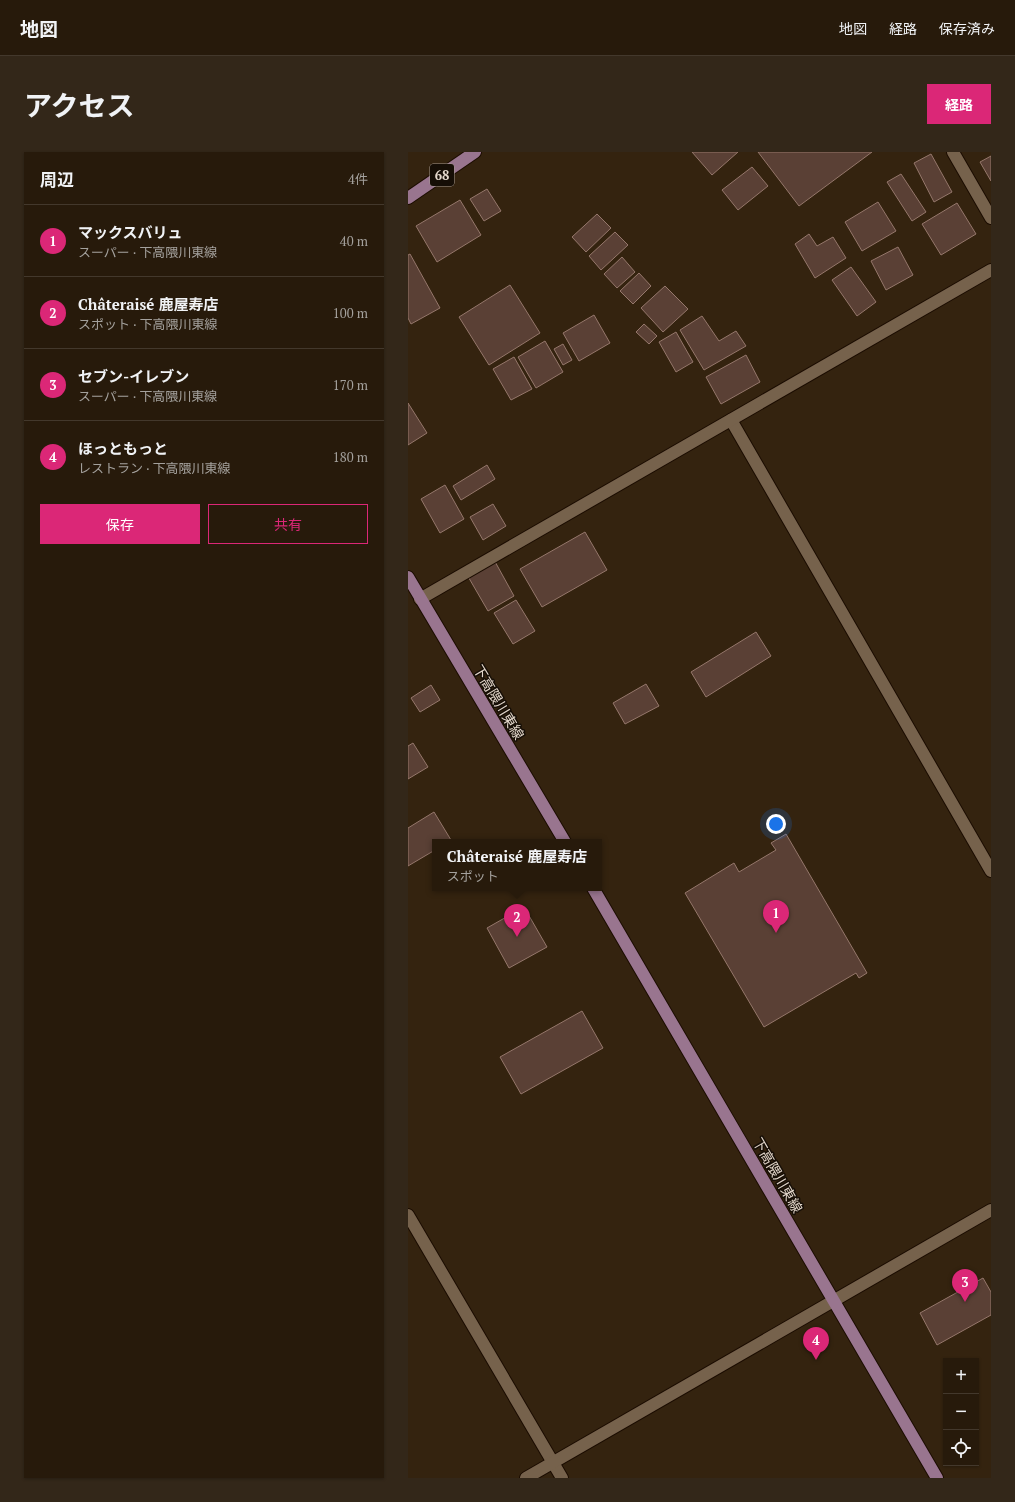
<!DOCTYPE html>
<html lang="ja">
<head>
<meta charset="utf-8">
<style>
  body { margin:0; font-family:"PT Serif","Noto Sans JP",serif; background:#332719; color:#f1f3f6 }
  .controls { position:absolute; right:12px; bottom:12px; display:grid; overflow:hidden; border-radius:0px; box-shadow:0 1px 3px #0004 }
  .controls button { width:36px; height:36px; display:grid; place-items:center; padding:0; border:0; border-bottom:1px solid #43382c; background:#271a0b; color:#f1f3f6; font:20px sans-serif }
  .you { position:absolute; left:368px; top:672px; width:14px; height:14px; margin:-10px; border:3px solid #fff; border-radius:50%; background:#1a73e8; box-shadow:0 0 0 6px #1a73e833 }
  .badge { display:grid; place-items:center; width:26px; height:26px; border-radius:50%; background:#db2777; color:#fff; font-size:13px; font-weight:700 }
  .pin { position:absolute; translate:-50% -33px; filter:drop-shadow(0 1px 2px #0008) }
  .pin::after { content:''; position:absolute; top:21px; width:14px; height:12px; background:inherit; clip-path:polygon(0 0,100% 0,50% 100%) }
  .popup { position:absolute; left:24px; top:687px; width:170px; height:52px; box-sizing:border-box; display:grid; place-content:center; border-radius:0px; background:#271a0b; filter:drop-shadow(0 1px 3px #0005); font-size:13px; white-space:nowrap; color:#a4a19d }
  .popup b { font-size:15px; color:#f1f3f6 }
  .popup::after { content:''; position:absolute; left:50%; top:100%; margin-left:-8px; border:8px solid transparent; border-top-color:#271a0b }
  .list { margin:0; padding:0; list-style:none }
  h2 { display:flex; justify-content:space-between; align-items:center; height:52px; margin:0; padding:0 16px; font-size:17px }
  h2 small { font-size:13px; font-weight:400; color:#a4a19d }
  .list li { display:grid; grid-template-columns:26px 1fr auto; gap:12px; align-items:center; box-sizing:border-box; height:72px; padding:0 16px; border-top:1px solid #43382c }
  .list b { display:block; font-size:15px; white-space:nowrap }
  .list p { margin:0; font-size:13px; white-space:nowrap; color:#a4a19d }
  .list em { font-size:13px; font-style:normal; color:#a4a19d }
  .actions { display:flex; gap:8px; padding:12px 16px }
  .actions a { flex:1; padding:9px 0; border:1px solid #db2777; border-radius:0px; text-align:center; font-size:14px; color:#db2777 }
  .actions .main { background:#db2777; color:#fff }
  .icon { flex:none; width:22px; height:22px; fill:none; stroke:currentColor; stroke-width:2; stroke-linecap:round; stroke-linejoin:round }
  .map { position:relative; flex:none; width:583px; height:1326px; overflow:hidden; border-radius:0px }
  header { display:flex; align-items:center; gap:24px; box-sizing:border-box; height:56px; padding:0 20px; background:#271a0b; border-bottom:1px solid #43382c }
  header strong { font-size:19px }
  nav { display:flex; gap:22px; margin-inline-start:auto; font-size:14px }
  .intro { display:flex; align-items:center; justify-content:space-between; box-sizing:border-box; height:96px; padding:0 24px }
  h1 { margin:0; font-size:28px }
  .button { padding:10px 18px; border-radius:0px; background:#db2777; color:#fff; font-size:14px; font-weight:700 }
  main { display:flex; gap:24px; padding:0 24px }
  aside { flex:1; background:#271a0b; border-radius:0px; box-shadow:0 1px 3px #0004 }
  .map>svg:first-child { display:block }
  .building { fill:#5a4035; stroke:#95776b }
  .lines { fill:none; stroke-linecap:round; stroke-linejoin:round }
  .minor-casing { stroke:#1b0c00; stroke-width:14 }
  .major-casing { stroke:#1b0c00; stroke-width:14 }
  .minor { stroke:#76624c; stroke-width:12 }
  .major { stroke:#99758f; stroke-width:12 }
  .labels { text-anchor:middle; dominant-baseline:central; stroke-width:3; stroke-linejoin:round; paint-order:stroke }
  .shield { fill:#160e06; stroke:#a69b91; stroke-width:1 }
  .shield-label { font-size:13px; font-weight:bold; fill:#e4d8cc }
  .street-label { font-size:14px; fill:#e4d8cc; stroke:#160e06 }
</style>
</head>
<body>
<header>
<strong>地図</strong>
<nav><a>地図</a><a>経路</a><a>保存済み</a></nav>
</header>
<div class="intro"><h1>アクセス</h1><a class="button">経路</a></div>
<main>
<aside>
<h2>周辺<small>4件</small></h2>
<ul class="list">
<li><span class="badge">1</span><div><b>マックスバリュ</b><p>スーパー · 下高隈川東線</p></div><em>40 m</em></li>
<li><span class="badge">2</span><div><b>Châteraisé 鹿屋寿店</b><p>スポット · 下高隈川東線</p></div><em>100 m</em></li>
<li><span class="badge">3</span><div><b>セブン-イレブン</b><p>スーパー · 下高隈川東線</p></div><em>170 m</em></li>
<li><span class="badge">4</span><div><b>ほっともっと</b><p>レストラン · 下高隈川東線</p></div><em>180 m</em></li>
</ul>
<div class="actions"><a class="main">保存</a><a>共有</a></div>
</aside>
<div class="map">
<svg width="583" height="1326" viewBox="0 0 583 1326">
  <rect width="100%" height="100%" fill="#34230f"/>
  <g class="building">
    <polygon points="284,0 330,0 304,23"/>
    <polygon points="350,0 464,0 391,54"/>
    <polygon points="523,2 544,40 526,50 506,11"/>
    <polygon points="583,4 583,29 572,10"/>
    <polygon points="344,15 360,34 330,58 314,38"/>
    <polygon points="493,22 518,60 504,69 479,30"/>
    <polygon points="79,37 93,59 76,69 62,47"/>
    <polygon points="52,48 73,83 29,110 8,74"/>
    <polygon points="470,50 488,79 454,99 437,70"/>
    <polygon points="549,51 568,82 533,103 514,72"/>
    <polygon points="189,62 203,76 178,100 164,85"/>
    <polygon points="207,80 220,93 193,118 181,104"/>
    <polygon points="401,82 409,94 425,85 438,106 407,126 387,92"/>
    <polygon points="490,95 505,123 478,138 463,109"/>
    <polygon points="2,102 32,156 3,172 0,166 0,103"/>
    <polygon points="214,105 227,120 209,136 196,122"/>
    <polygon points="443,115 468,150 449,164 424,128"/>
    <polygon points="231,121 243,134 225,152 212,139"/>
    <polygon points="102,133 132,181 81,213 51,165"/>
    <polygon points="257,134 280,157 255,180 233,156"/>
    <polygon points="186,163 202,191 171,209 155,181"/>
    <polygon points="294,164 311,189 328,179 338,194 296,218 272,178"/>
    <polygon points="236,172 249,184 241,192 228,180"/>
    <polygon points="268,180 285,210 268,220 251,190"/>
    <polygon points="137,189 155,220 128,236 110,205"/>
    <polygon points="155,192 164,208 155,213 146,197"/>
    <polygon points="338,203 352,230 313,252 298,225"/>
    <polygon points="106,205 124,237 103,248 85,217"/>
    <polygon points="0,251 19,281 0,293"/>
    <polygon points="79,313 87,327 53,348 45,334"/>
    <polygon points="37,333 56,367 32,381 13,347"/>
    <polygon points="85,352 98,374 75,388 62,365"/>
    <polygon points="177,380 199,418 134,455 112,417"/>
    <polygon points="85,406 106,444 80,459 58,421"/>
    <polygon points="108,448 127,479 105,492 86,461"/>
    <polygon points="348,480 363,504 298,545 283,520"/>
    <polygon points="238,532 251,554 217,572 205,551"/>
    <polygon points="23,533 32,548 12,560 3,546"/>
    <polygon points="5,591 20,615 0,627 0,594"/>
    <polygon points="26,660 43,688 40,690 27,690 27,698 0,714 0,676"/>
    <polygon points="378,682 459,821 451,826 448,821 356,875 277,741 326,711 331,720 368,698 363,691"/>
    <polygon points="116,755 139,795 101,816 79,776"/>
    <polygon points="174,859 195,896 113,942 92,905"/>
    <polygon points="575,1126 583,1140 583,1163 529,1193 512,1161"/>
  </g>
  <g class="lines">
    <g class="minor-casing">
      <g id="minor">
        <polyline points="545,0 583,66"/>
        <polyline points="323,268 583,719"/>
        <polyline points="12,447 583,118"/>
        <polyline points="0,1063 154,1326"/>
        <polyline points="118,1326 583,1058"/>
      </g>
    </g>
    <g class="major-casing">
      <g id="major">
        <polyline points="0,46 67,0"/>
        <polyline points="0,425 157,690"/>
        <polyline points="185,736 529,1326"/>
      </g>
    </g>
    <use href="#minor" class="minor"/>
    <use href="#major" class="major"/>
  </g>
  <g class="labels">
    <rect class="shield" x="22" y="12" width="24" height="22" rx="3"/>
    <g class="shield-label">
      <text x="34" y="23">68</text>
    </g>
    <g class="street-label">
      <text transform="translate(91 550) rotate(59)">下高隈川東線</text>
      <text transform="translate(370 1023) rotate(60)">下高隈川東線</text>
    </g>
  </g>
</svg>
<div class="controls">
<button>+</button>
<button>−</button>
<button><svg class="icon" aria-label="locate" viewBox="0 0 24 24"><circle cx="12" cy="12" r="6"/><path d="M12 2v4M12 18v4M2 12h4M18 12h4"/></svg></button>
</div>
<div class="you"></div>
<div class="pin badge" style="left:368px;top:781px">1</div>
<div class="pin badge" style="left:109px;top:785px">2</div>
<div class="popup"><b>Châteraisé 鹿屋寿店</b>スポット</div>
<div class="pin badge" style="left:557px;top:1150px">3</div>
<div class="pin badge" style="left:408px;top:1208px">4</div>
</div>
</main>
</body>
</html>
